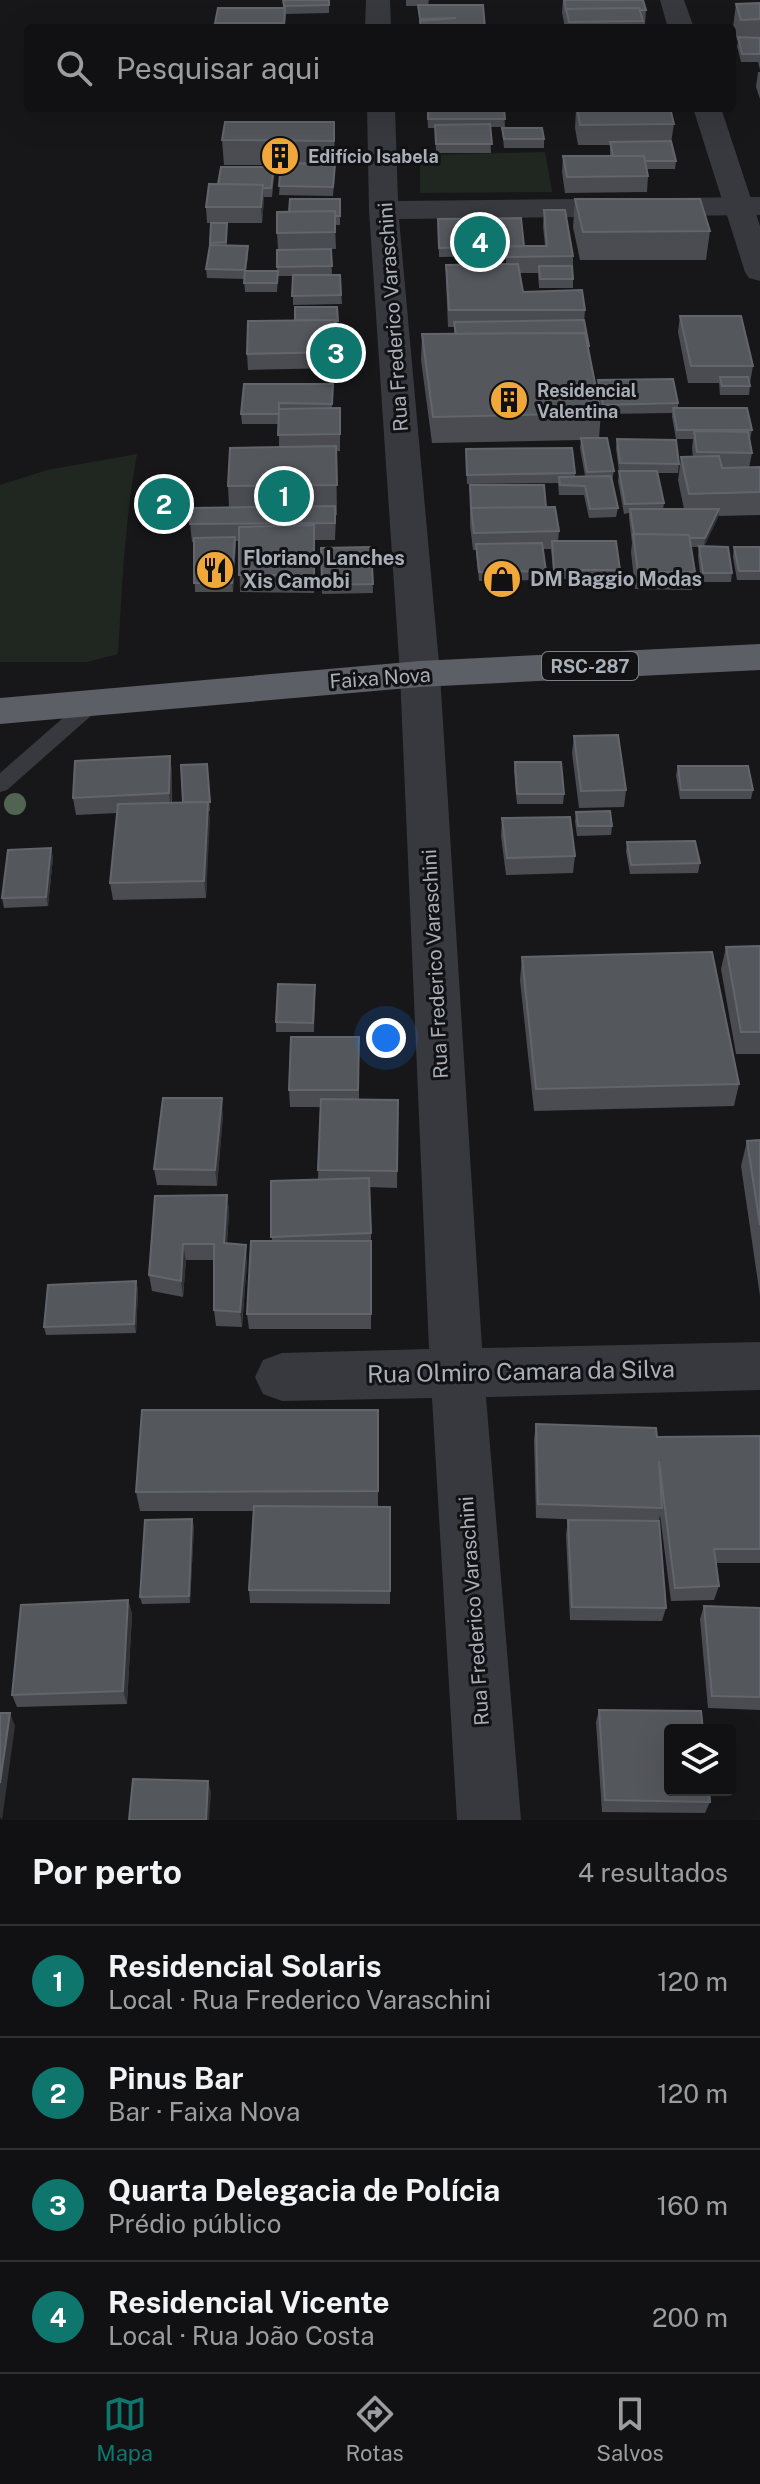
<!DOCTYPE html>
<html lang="pt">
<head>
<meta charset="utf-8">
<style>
  body { margin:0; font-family:"Public Sans",sans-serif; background:#1a1a1c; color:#f1f3f6 }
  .controls { position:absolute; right:24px; bottom:24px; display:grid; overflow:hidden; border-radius:8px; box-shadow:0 8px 32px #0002 }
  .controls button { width:72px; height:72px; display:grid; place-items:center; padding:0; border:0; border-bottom:2px solid #303133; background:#111113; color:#f1f3f6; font:40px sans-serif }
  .you { position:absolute; left:386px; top:1038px; width:28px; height:28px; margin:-20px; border:6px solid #fff; border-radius:50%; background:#1a73e8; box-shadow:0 0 0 12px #1a73e833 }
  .badge { display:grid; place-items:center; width:52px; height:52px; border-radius:50%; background:#0f766e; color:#fff; font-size:26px; font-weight:700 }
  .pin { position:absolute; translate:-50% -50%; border:4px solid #fff; box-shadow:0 2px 8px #0006 }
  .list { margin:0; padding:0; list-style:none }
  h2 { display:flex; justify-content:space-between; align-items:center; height:104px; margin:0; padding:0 32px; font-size:34px }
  h2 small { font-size:26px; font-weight:400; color:#9c9da0 }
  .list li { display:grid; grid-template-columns:52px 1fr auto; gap:24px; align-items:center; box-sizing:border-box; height:112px; padding:0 32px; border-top:2px solid #303133 }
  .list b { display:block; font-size:30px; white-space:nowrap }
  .list p { margin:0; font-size:26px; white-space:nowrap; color:#9c9da0 }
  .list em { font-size:26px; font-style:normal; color:#9c9da0 }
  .icon { flex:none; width:44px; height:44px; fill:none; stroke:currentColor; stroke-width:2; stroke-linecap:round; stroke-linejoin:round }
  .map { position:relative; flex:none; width:760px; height:1820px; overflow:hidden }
  .search { position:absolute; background:#111113; box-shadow:0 8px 32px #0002; left:24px; right:24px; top:24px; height:88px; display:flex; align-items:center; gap:20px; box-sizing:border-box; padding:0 28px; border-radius:8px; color:#9c9da0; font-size:30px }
  .sheet { height:552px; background:#111113 }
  nav { display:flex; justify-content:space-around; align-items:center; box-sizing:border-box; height:112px; border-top:2px solid #303133; background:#111113; font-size:22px; color:#9c9da0 }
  nav a { display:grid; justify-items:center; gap:4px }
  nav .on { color:#0f766e }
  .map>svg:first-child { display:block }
  .green { fill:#1f2720 }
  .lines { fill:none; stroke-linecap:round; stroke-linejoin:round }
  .service { fill:#38393e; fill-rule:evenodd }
  .minor { fill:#38393e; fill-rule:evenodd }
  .tertiary { fill:#38393e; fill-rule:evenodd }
  .trunk { fill:#5c5f66; fill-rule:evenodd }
  .tree { fill:#516452 }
  .wall { fill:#4a4c51 }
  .shaded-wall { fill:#313336 }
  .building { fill:#54575c; stroke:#62656b; stroke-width:2 }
  .labels { text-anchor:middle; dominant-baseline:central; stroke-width:6; stroke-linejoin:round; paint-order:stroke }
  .far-poi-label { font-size:18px; font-weight:bold; fill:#a9afb9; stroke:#121214; text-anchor:start }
  .shield { fill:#121214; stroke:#7c8088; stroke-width:2 }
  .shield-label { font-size:18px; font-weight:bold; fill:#a9afb9 }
  .street-label { font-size:20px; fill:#a9afb9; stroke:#121214 }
  .poi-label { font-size:20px; font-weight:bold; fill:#a9afb9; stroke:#121214; text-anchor:start }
  .near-street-label { font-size:24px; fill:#a9afb9; stroke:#121214 }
</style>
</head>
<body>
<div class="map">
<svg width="760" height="1820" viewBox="0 0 760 1820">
  <rect width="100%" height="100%" fill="#171719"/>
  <g class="green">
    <polygon points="545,152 552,192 420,193 420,155"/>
    <path d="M137 454C125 519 122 587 118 654L87 662H0V485L47 470Z"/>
  </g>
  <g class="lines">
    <polygon class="service" points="94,695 101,697 104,702 101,707 7,790 0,792 0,773 87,697"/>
    <g class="minor">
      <polygon points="366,0 390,0 391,28 365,28"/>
      <polygon points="367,108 395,108 398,201 760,197 760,215 399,219 440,674 482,1348 760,1342 760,1390 486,1397 521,1820 457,1820 432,1398 282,1401 263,1394 255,1377 263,1360 282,1353 429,1349 400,674 369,210"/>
    </g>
    <g class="tertiary">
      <polygon points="660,0 684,0 694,28 668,28"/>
      <polygon points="693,108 721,108 760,226 760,281 749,278 745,272"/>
    </g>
    <polygon class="trunk" points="760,644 760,670 420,687 0,724 0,698 420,661"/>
  </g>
  <circle class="tree" cx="15" cy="804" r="11"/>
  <g class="wall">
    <polygon points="283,0 329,0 329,13 286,14 285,28 216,28 215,23 284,8"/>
    <polygon points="406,0 429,0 428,5 485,28 420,28 418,6 406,6"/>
    <polygon points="563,0 643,0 646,10 645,25 642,25 642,28 565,28 562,12"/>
    <polygon points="760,3 760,70 758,62 741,62 737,46 738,42 733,27 736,4"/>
    <polygon points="758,72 760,72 760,99 756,87"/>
    <polygon points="427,108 504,108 505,127 490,127 491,153 436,153 435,128 428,128"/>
    <polygon points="576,108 674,124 671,143 676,161 675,169 647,169 648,176 647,192 565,193 562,172 563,156 610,156 610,145 578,145 575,128"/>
    <polygon points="334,122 335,173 333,196 279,195 281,165 224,165 222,140"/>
    <polygon points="502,128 544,139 544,148 504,148"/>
    <polygon points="274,176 272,197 264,197 262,223 227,223 227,246 248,246 248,255 246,271 277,271 277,250 331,249 332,275 340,275 342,304 293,305 293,276 278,276 277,292 245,292 244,279 207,278 206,269 210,245 211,223 222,223 207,223 206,207 218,184"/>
    <polygon points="340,199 340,225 335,225 336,249 278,250 277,233 289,212"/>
    <polygon points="575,199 710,231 706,260 580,260 573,227"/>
    <polygon points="544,210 573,256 573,288 539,288 538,273 520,273 523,292 585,310 584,323 601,413 599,438 614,471 612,480 618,508 616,517 589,518 584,495 559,495 558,483 467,484 466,449 575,473 575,477 585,476 580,448 581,440 432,443 421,360 422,334 454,334 454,327 448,327 446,281 446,265 506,264 506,256 439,257 438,219 524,246 545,246 543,226"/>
    <polygon points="337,307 338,330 335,330 336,368 248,370 247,354 295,320"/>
    <polygon points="680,316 753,366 750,383 750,386 749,395 720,395 719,383 688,383 678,332"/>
    <polygon points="598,380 678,403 678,408 752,430 750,439 752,453 749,468 760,468 760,515 718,516 704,546 732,573 731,582 701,582 698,556 699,547 691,547 695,572 692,590 635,589 631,552 632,543 629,518 629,513 624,514 618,481 619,472 616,448 617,439 679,464 678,473 657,473 664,503 663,509 684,509 678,480 681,457 693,457 692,448 693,439 676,439 672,417 672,413 602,414 598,389"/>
    <polygon points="333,384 332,408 340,408 340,451 336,451 337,515 336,515 335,540 315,540 314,593 240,592 239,541 236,541 233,592 195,592 194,542 192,542 190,524 229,507 228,486 279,447 279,424 242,424 241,414"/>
    <polygon points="470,485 546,507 559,531 558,541 620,570 619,579 554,579 551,549 543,549 546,571 545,580 479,581 476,550 473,550 470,525"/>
    <polygon points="371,547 373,593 322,594 321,548"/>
    <polygon points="734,547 760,547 760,580 737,580 733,557"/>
    <polygon points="574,736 626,790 624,807 579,808 572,753"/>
    <polygon points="170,756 172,774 172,803 183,802 207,764 210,811 209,811 206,898 113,900 110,883 117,813 76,815 73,798"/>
    <polygon points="515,762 564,794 563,804 517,804 514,771"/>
    <polygon points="678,766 753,790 751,799 680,799 676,775"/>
    <polygon points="576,812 612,826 611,835 577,836 575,821"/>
    <polygon points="502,818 575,856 573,873 506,875 501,836"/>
    <polygon points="627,842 700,863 698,873 630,874 626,851"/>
    <polygon points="51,848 53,858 48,906 4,908 2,898"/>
    <polygon points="760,946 760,1054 736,1054 721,969 726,947"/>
    <polygon points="522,957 739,1084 734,1106 534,1111 520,980"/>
    <polygon points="315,985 314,1032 276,1032 276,1022"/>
    <polygon points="359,1037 359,1099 398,1100 397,1188 369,1187 371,1233 371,1329 249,1329 247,1314 272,1241 271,1181 318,1180 320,1107 290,1107 289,1090"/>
    <polygon points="223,1115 217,1186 157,1185 154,1169"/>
    <polygon points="760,1140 760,1296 741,1166 747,1141"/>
    <polygon points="227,1195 229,1211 227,1243 247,1261 242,1327 216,1326 214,1310 214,1260 186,1260 183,1297 152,1291 149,1275"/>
    <polygon points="136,1281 138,1290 136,1333 46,1335 44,1327"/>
    <polygon points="378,1410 378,1507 390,1507 390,1604 250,1603 249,1590 253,1511 140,1511 136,1492"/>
    <polygon points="536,1424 657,1437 760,1436 760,1563 716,1563 719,1586 714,1600 671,1601 660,1515 659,1521 666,1608 662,1621 570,1620 566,1535 568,1520 612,1521 536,1518 534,1439"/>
    <polygon points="194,1526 190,1603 142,1604 140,1597"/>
    <polygon points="128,1600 132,1614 127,1704 17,1707 12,1695"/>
    <polygon points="704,1606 760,1608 760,1710 708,1708 700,1619"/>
    <polygon points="599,1710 710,1802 705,1813 602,1812 596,1722"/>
  </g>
  <g class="shaded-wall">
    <polygon points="263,185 264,201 262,223 261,207"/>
    <polygon points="248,246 248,255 245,279 245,270"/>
    <polygon points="719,509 718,518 704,547 705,538"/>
    <polygon points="235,537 236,546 233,592 232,583"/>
    <polygon points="170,756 172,774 171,810 169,793"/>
    <polygon points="208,802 210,819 206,898 204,881"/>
    <polygon points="51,848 53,858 48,906 46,897"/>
    <polygon points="222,1098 223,1115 217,1186 215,1170"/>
    <polygon points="227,1195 229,1211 226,1259 224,1243"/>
    <polygon points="183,1244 186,1260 183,1297 181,1281"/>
    <polygon points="246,1245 247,1261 242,1327 240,1312"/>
    <polygon points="136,1281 138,1290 136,1333 134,1324"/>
    <polygon points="192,1519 194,1526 190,1603 189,1596"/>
    <polygon points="128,1600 132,1614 127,1704 123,1691"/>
    <polygon points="10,1713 15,1726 2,1820 0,1817 0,1783"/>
    <polygon points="208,1781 211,1792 209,1820 206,1820"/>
  </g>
  <g class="building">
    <polygon points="283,0 329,0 329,5 284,6"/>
    <polygon points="564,0 643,0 646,10 640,10 639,8 566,9 566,11"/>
    <polygon points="760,3 760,19 741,20 736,4"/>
    <polygon points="418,5 483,5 485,28 421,28 420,21 456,18 420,19"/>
    <polygon points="218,8 285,8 284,23 215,23"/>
    <polygon points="639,8 643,21 569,22 566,9"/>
    <polygon points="738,37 760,38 760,54 742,54"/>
    <polygon points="428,108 504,108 505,119 428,119"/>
    <polygon points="577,108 670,108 674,124 580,125"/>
    <polygon points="225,122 334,122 334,141 222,140"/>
    <polygon points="490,124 492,144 436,144 435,125"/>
    <polygon points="502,128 542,128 544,139 504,139"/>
    <polygon points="671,141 676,161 645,161 644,156 613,156 610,142"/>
    <polygon points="563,156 644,156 648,176 567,177"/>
    <polygon points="281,163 335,164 333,187 279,186"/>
    <polygon points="221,167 274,167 271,188 263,188 263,185 218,184"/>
    <polygon points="209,184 263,185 261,207 206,207"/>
    <polygon points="290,199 340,199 340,216 335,216 335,211 289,212"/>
    <polygon points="575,199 700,199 710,231 583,232"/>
    <polygon points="544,210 565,210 573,256 507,257 506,246 547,246"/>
    <polygon points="335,211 335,232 277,233 277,212"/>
    <polygon points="521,218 524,246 439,248 438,219"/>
    <polygon points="211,223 227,223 226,242 210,243"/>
    <polygon points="210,245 248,246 245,270 206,269"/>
    <polygon points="331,249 332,266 277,267 277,250"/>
    <polygon points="518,264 523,292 582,290 585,310 449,310 446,265"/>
    <polygon points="539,266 572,266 573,279 540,279"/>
    <polygon points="245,271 278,271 277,283 244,283"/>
    <polygon points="293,275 340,275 341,295 292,296"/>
    <polygon points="295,307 337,307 338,321 335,321 335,320 295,320"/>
    <polygon points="680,316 741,316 753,366 691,366"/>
    <polygon points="335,320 336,352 247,354 248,321"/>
    <polygon points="584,320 589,346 587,346 585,333 456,334 454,322"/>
    <polygon points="585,333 601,413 433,417 422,334"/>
    <polygon points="720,377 748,377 750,386 722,386"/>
    <polygon points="673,379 678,403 603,405 598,380"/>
    <polygon points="244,384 333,384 332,404 279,403 279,414 241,414"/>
    <polygon points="340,408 340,434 278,435 279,409"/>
    <polygon points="673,408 747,408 752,430 677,430"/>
    <polygon points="694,431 748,432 752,453 697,452"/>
    <polygon points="581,438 607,438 614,471 587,472"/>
    <polygon points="617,439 676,440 679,464 620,463"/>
    <polygon points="336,446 337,485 228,486 230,448"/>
    <polygon points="572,448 575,473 467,475 466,449"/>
    <polygon points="719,456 722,468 760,467 760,492 689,494 681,457"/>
    <polygon points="619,471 657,471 664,503 625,504"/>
    <polygon points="611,476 618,508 590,509 585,486 560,485 559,477"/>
    <polygon points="470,485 544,485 546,507 471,508 471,509"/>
    <polygon points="335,506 335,523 190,524 192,508"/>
    <polygon points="555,507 559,531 474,533 471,508"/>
    <polygon points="630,509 719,509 705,538 690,538 689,535 634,534"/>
    <polygon points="314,525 314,575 239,575 239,527"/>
    <polygon points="633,534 689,535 695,572 638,572"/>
    <polygon points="235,537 232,583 194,583 194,538"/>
    <polygon points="552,541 616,541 620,570 554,570"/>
    <polygon points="542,543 546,571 479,572 476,544"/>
    <polygon points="699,546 728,547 732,573 703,573"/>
    <polygon points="371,547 373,584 322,585 321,548"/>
    <polygon points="734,547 760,547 760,571 739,571"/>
    <polygon points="618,735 626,790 581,791 574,736"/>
    <polygon points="170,756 169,793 73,798 75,761"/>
    <polygon points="515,762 561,762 564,794 517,794"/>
    <polygon points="207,764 210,802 183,802 181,765"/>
    <polygon points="678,766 748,766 753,790 681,790"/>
    <polygon points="208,802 204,881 110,883 118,804"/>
    <polygon points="610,811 612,826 578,826 576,812"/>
    <polygon points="570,817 575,856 507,858 502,818"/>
    <polygon points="695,841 700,863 631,865 627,842"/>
    <polygon points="51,848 46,897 2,898 8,850"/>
    <polygon points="760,946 760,1032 741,1032 726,947"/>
    <polygon points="712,952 739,1084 536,1089 522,957"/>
    <polygon points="278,984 315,985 313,1023 276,1022"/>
    <polygon points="291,1037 359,1037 358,1090 289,1090"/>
    <polygon points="163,1098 222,1098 215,1170 154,1169"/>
    <polygon points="321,1099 398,1100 397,1171 318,1170"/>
    <polygon points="760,1140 760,1225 747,1141"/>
    <polygon points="369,1178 371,1233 271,1237 271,1181"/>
    <polygon points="227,1195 224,1243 246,1245 240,1312 214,1310 214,1244 183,1244 181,1281 149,1275 155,1196"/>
    <polygon points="251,1241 371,1241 371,1314 247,1314"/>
    <polygon points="136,1281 134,1324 44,1327 48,1285"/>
    <polygon points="142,1410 378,1410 378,1491 136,1492"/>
    <polygon points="536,1424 656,1428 657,1437 760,1436 760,1549 714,1549 719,1586 675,1588 659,1461 662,1508 538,1504"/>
    <polygon points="254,1506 390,1507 390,1591 249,1590"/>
    <polygon points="192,1519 189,1596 140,1597 145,1520"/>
    <polygon points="568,1520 659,1521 666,1608 572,1607"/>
    <polygon points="128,1600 123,1691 12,1695 21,1605"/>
    <polygon points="704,1606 760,1608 760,1697 712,1696"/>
    <polygon points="599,1710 701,1711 703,1730 670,1730 670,1790 709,1790 710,1802 605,1800"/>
    <polygon points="0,1713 10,1713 0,1783"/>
    <polygon points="133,1779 208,1781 206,1820 129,1820"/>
  </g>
  <defs>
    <g id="building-disc" transform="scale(2)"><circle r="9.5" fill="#efa839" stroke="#121214"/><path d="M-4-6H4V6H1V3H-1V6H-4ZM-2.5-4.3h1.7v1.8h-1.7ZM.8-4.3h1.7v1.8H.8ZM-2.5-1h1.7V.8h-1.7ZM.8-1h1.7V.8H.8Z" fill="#111"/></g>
    <g id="restaurant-disc" transform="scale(2)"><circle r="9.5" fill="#efa839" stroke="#121214"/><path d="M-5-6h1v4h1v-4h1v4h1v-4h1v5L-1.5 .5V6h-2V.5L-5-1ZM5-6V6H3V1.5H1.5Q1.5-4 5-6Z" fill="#111"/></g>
    <g id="shop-disc" transform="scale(2)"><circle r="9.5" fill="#efa839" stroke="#121214"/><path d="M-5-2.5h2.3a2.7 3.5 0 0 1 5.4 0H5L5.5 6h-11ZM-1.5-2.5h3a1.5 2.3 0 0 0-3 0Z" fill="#111"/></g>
  </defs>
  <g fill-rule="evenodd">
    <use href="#building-disc" x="280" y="156"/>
    <use href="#building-disc" x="509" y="400"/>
    <use href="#restaurant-disc" x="215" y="570"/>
    <use href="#shop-disc" x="502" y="579"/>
  </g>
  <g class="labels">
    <g class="far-poi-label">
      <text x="308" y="156">Edifício Isabela</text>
      <text x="537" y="390">Residencial<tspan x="537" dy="21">Valentina</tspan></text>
    </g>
    <rect class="shield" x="542" y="652" width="96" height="28" rx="6"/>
    <g class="shield-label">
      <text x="590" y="666">RSC-287</text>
    </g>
    <g class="street-label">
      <text transform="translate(393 317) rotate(-94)">Rua Frederico Varaschini</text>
      <text transform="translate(380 678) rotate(-4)">Faixa Nova</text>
      <text transform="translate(435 964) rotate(-93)">Rua Frederico Varaschini</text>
      <text transform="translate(474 1611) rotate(-94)">Rua Frederico Varaschini</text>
    </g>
    <g class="poi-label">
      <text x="243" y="558">Floriano Lanches<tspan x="243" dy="23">Xis Camobi</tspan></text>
      <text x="530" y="579">DM Baggio Modas</text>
    </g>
    <g class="near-street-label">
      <text transform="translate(521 1371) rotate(-1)">Rua Olmiro Camara da Silva</text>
    </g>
  </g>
</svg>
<div class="controls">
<button><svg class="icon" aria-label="layers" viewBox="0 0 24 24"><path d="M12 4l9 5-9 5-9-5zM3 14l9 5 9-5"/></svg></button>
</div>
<div class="you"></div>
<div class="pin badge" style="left:284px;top:496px">1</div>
<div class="pin badge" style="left:164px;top:504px">2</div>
<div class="pin badge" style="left:336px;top:353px">3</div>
<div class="pin badge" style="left:480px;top:242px">4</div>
<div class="search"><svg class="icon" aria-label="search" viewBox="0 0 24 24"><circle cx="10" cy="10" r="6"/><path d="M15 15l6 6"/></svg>Pesquisar aqui</div>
</div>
<section class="sheet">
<h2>Por perto<small>4 resultados</small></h2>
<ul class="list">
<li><span class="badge">1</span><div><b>Residencial Solaris</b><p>Local · Rua Frederico Varaschini</p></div><em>120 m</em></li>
<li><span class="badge">2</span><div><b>Pinus Bar</b><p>Bar · Faixa Nova</p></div><em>120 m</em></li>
<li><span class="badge">3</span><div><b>Quarta Delegacia de Polícia</b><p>Prédio público</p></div><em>160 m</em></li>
<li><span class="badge">4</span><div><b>Residencial Vicente</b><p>Local · Rua João Costa</p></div><em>200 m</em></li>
</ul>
</section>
<nav>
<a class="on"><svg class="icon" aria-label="map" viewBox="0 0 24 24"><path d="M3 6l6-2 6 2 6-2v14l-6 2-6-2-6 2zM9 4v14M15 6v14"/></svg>Mapa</a>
<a><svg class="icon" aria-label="directions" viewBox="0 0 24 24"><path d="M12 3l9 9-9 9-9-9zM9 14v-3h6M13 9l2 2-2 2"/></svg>Rotas</a>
<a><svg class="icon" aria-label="saved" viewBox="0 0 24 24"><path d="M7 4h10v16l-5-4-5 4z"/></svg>Salvos</a>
</nav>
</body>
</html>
